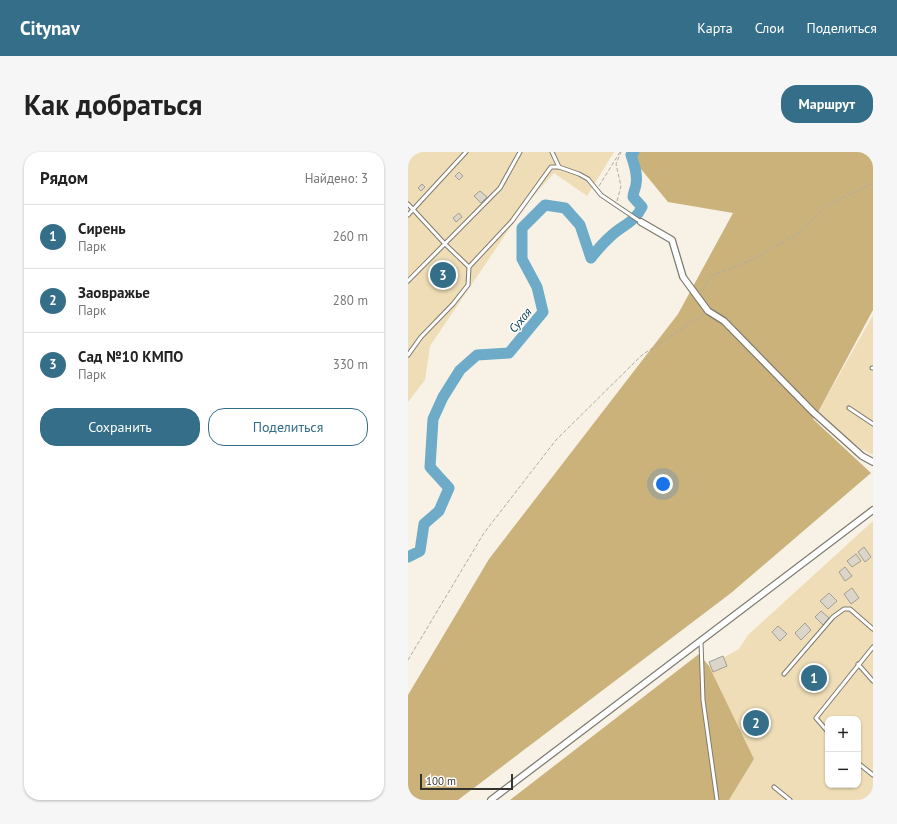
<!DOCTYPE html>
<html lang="ru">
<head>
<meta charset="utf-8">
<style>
  body { margin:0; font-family:"PT Sans",sans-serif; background:#f6f6f6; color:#222 }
  .controls { position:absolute; right:12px; bottom:12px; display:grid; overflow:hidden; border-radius:8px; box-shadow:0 1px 3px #0004 }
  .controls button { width:36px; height:36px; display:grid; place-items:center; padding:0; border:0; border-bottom:1px solid #e0e0e0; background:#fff; color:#222; font:20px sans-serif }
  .scale { position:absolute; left:12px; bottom:10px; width:93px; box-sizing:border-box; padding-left:4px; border:2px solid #35332e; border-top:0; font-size:11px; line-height:14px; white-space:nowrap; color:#35332e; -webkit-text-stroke:3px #fff; paint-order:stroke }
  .you { position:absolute; left:255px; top:332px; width:14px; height:14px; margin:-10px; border:3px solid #fff; border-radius:50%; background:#1a73e8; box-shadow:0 0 0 6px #1a73e833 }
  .badge { display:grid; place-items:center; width:26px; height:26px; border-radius:50%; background:#356e88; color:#fff; font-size:13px; font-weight:700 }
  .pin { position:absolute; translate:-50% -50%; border:2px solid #fff; box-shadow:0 1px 4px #0006 }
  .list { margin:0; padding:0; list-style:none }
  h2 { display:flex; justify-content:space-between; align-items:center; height:52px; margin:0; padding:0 16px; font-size:17px }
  h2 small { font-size:13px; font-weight:400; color:#767676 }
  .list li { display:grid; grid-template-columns:26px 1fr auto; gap:12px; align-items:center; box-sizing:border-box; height:64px; padding:0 16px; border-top:1px solid #e0e0e0 }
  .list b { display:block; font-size:15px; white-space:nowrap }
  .list p { margin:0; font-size:13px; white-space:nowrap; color:#767676 }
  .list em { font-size:13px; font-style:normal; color:#767676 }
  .actions { display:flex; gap:8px; padding:12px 16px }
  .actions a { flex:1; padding:9px 0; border:1px solid #356e88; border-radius:16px; text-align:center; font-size:14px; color:#356e88 }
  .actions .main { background:#356e88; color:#fff }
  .map { position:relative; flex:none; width:465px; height:648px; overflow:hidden; border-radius:16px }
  header { display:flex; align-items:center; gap:24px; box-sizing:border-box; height:56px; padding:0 20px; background:#356e88; color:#fff }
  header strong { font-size:19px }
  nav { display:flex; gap:22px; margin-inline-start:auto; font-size:14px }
  .intro { display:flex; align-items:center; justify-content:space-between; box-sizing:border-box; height:96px; padding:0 24px }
  h1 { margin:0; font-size:28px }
  .button { padding:10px 18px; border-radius:16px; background:#356e88; color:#fff; font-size:14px; font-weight:700 }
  main { display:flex; gap:24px; padding:0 24px }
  aside { flex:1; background:#fff; border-radius:16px; box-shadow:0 1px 3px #0004 }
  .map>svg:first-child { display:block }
  .green { fill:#eeddb6; fill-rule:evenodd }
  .forest { fill:#cbb27b }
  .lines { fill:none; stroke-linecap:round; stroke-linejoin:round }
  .river { stroke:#6dabc8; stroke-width:11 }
  .building { fill:#dcd6ca; stroke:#a39e93 }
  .lane-casing { stroke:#7f7a70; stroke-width:5 }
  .street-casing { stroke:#7f7a70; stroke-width:8 }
  .path { stroke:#b0aca2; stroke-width:1; stroke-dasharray:4 2; stroke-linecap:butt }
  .lane { stroke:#fff; stroke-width:3 }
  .street { stroke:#fff; stroke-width:5.5 }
  .labels { text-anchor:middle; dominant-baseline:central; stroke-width:3; stroke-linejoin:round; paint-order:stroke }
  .water-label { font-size:12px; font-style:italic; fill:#00394d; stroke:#fff }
</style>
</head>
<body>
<header>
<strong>Citynav</strong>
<nav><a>Карта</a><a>Слои</a><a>Поделиться</a></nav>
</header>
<div class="intro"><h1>Как добраться</h1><a class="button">Маршрут</a></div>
<main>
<aside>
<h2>Рядом<small>Найдено: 3</small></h2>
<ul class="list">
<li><span class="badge">1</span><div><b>Сирень</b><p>Парк</p></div><em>260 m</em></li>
<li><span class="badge">2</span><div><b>Заовражье</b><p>Парк</p></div><em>280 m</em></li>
<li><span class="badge">3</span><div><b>Сад №10 КМПО</b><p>Парк</p></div><em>330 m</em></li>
</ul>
<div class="actions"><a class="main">Сохранить</a><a>Поделиться</a></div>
</aside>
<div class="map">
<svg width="465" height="648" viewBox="0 0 465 648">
  <rect width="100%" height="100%" fill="#f7f2e5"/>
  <g class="green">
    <polygon points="0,0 206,0 179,44 146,21 118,52 22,194 17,228 0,250"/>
    <polygon points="465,163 465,303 453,297 409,262"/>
    <path d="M465 369V648H321L346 607 301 514 331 497 340 483ZM420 567H450V633H420Z"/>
  </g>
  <g class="forest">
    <polygon points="219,0 465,0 465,158 409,262 405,267 463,321 323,441 50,648 0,648 0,543 81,407 270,162 325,61 260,50"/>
    <polygon points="291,502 301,514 346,607 321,648 102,648"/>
  </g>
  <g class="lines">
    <path class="river" d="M0 405 12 399 16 372 31 359 41 336 22 315 25 267 35 245 52 218 69 203 101 201 135 160 129 135 114 107V76L137 53 157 56 172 73 183 106C189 98 196 90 204 83 215 73 227 70 234 55L225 45C225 40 228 36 228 32 230 22 226 12 223 3L226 0"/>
  </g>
  <g class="building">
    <polygon points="51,20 55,24 51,28 47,24"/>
    <polygon points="14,32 17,35 13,39 10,36"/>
    <polygon points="72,39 79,45 73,51 66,44"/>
    <polygon points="51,61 54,65 48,70 45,66"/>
    <polygon points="456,395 463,405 457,410 450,400"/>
    <polygon points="448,402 453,409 444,415 439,409"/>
    <polygon points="437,415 444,424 437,429 431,420"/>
    <polygon points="444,436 451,446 443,452 436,442"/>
    <polygon points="421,441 429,449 420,457 412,449"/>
    <polygon points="413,459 421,466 415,473 407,465"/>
    <polygon points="397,471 403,478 393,488 387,481"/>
    <polygon points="370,474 379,482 372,489 364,480"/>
    <polygon points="315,504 319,514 305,520 301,510"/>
  </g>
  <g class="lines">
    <g class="lane-casing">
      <g id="lane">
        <polyline points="144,0 151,15"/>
        <polyline points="0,52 37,92 61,115"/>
        <polyline points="0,63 58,0"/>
        <polyline points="0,129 92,36 112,0"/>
        <polyline points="0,203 13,185 45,152 60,133 61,115 104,69 143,15 151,15 171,22 180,27 193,43 233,70"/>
        <polyline points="464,216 465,216"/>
        <polyline points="441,256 465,272"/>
        <polyline points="293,490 295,548 309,648"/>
        <polyline points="450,512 465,529"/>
        <polyline points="376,522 425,465 436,457 442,457 465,477"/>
        <polyline points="420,580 408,566 465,495"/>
        <polyline points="450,611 465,623"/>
        <polyline points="366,635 382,648"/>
      </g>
    </g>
    <g class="street-casing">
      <g id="street">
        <polyline points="233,70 264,88 275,125 300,159 316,169 405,260 454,304 465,310"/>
        <polyline points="83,648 465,358"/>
      </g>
    </g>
    <g class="path">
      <polyline points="191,34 212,0"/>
      <polyline points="209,49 213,34 208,12 213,0"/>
      <polyline points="294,140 303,124 348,106 369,93 388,84 416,55 465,31"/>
      <polyline points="0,508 76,381 148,288 234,203 295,163"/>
    </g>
    <use href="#lane" class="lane"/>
    <use href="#street" class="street"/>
  </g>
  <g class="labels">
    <g class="water-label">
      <text transform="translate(112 168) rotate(-50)">Сухая</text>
    </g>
  </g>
</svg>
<div class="controls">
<button>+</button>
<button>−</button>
</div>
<div class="scale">100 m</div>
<div class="you"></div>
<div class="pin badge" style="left:406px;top:526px">1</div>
<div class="pin badge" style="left:348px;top:571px">2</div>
<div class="pin badge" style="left:35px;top:123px">3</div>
</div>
</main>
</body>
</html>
